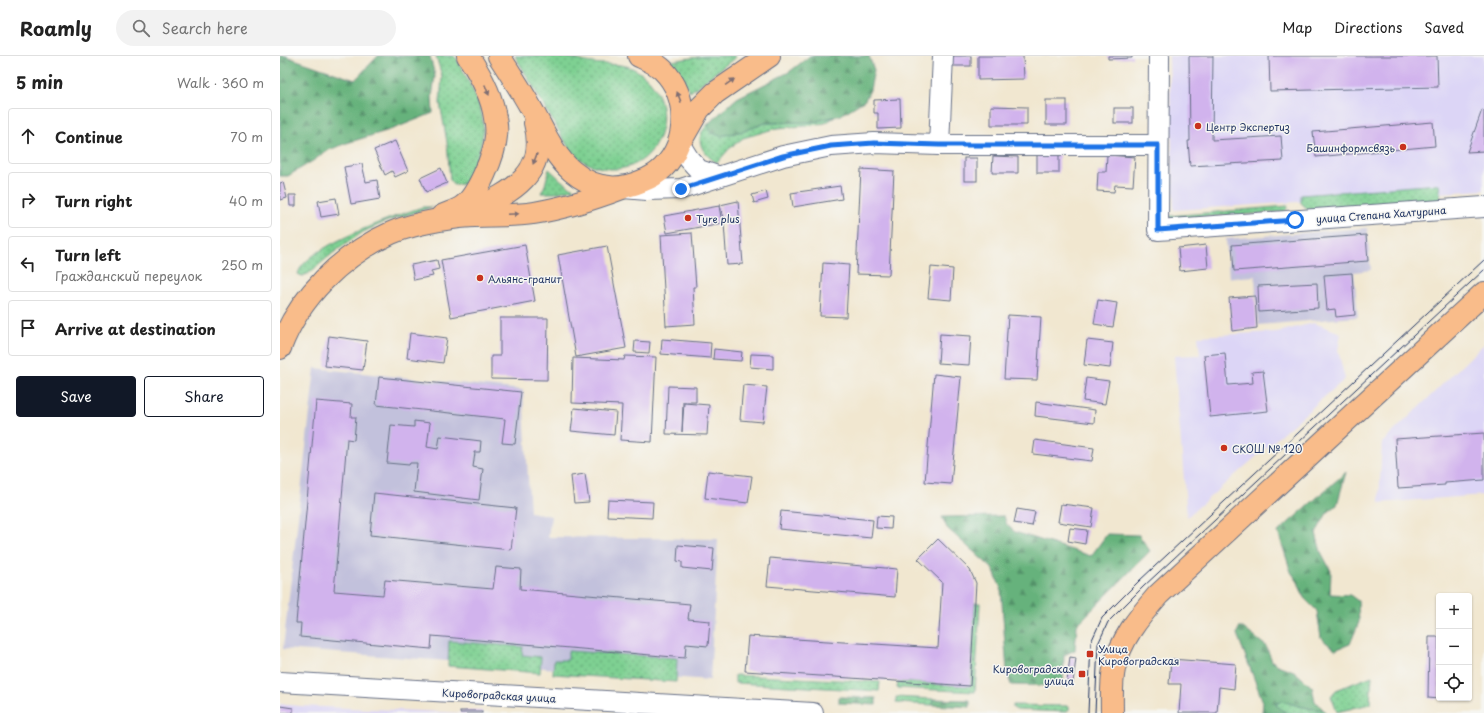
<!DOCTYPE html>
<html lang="en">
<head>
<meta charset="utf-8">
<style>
  body { margin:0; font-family:"Playpen Sans",sans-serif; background:#f2f2f2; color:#222 }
  .controls { position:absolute; right:12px; bottom:12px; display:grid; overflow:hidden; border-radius:4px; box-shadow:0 1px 3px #0004 }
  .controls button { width:36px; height:36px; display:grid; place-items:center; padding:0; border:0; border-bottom:1px solid #e0e0e0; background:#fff; color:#222; font:20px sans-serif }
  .stop { position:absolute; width:12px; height:12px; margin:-9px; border:3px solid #1a73e8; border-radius:50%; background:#fff }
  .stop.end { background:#1a73e8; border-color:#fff; box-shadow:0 1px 4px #0008 }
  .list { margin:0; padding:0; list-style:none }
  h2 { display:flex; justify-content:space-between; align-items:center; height:52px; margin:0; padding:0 16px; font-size:17px }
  h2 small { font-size:13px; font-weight:400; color:#767676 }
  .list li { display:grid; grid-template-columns:26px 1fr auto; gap:12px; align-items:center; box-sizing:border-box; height:56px; margin:0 8px 8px; padding:0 8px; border:1px solid #e0e0e0; border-radius:4px }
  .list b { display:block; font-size:15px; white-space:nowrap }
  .list p { margin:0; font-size:13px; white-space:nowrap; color:#767676 }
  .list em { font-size:13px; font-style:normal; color:#767676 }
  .actions { display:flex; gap:8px; padding:12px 16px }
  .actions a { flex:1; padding:9px 0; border:1px solid #111827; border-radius:4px; text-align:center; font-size:14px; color:#111827 }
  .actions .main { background:#111827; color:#fff }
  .icon { flex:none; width:22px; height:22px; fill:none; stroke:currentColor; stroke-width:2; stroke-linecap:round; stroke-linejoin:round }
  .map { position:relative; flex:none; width:1204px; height:657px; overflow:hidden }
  header { display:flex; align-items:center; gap:24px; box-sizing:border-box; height:56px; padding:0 20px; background:#fff; border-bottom:1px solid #e0e0e0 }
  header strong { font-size:19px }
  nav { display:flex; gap:22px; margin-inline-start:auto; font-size:14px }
  .search { width:280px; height:36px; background:#f2f2f2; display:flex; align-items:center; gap:10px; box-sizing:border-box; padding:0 14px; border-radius:22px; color:#767676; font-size:15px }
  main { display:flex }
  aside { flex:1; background:#fff }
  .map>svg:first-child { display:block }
  .built { fill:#dcd5f6 }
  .industrial { fill:#c2c1dc }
  .grass { fill:url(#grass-dots); stroke:#4c8078 }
  .forest { fill:url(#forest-firs); stroke:#40706d }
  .building { fill:#d1b3ed }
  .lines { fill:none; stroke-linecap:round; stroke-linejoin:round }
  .minor-casing { stroke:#666f86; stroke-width:22 }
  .major-casing { stroke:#666f86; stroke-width:24 }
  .minor { stroke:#fff; stroke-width:20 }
  .major { stroke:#f9bc8a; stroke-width:22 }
  .tram { stroke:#1b2f5e; stroke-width:1 }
  .oneway { fill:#7f6e72 }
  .route { stroke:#1a73e8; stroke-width:5 }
  .poi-dot { fill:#c8321e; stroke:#f6f6f2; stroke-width:1.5 }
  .labels { text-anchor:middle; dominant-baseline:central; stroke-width:3; stroke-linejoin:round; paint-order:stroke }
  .poi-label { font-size:10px; fill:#1b2f5e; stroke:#f6f6f2; text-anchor:start }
  .street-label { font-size:10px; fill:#1b2f5e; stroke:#f6f6f2 }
</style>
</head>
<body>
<header>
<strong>Roamly</strong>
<div class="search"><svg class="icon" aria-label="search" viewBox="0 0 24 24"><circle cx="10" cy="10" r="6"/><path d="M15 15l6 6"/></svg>Search here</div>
<nav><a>Map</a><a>Directions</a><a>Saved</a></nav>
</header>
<main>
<aside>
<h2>5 min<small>Walk · 360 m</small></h2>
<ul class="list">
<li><svg class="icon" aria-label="ahead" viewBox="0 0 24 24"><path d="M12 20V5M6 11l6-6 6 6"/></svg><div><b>Continue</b></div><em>70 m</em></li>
<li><svg class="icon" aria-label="right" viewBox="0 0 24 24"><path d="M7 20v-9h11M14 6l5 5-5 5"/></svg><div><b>Turn right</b></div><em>40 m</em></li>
<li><svg class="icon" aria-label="left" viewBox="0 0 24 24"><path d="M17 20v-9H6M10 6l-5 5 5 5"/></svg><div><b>Turn left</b><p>Гражданский переулок</p></div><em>250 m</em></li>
<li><svg class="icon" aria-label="arrive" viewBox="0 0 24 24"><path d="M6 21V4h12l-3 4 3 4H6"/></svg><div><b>Arrive at destination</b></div></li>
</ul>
<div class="actions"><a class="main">Save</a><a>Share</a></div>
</aside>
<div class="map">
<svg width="1204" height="657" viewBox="0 0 1204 657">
  <defs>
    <pattern id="grass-dots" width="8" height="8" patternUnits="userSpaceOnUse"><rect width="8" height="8" fill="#7ed092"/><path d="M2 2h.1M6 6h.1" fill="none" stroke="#66a97a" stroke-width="1.8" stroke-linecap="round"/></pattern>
    <pattern id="forest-firs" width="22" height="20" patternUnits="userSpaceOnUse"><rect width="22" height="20" fill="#66b27c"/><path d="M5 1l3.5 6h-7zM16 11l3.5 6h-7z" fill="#539169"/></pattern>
  </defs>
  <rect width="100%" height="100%" fill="#f6f6f2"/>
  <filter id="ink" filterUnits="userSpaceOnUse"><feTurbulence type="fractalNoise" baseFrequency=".025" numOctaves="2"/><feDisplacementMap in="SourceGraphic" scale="8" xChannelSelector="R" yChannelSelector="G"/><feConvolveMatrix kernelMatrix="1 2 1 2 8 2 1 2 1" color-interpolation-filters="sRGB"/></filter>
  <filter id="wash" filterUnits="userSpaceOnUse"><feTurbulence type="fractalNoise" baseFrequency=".012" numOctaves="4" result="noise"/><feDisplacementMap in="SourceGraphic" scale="16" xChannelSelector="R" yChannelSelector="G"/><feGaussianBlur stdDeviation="0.9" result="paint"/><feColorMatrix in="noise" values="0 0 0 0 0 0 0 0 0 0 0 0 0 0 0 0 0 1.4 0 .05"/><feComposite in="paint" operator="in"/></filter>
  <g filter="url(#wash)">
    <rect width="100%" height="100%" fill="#f1e7d0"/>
    <g class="built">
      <polygon points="889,0 1204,0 1204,134 894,154"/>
      <polygon points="1034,267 1061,277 1058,294 1065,323 907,461 894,300 920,299 918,280 997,276"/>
      <polygon points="1204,288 1204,439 1099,447 1102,387"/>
      <polygon points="0,648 20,650 189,657 0,657"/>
    </g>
    <g class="industrial">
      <polygon points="1087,172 1091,214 1074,216 1078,261 978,269 975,220 949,222 946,183"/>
      <polygon points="35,312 243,334 250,456 271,460 268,481 438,483 430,624 3,593"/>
    </g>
    <g class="grass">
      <path d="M156 0H174L177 3C185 19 202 48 203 66 205 88 194 109 184 128L173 129 170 124 167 86 160 47 162 20Z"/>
      <path d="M235 0C250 0 266 0 280 0 291 1 302 6 313 7 326 9 340 7 352 12 403 36 387 116 330 113 320 112 312 110 304 106 299 103 294 98 290 94Z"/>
      <polygon points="425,0 455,0 456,1 410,36 398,14 391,5"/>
      <path d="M555 61 545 67 525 70 497 72 463 82 449 93 437 107C428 101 417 91 421 78 422 75 426 71 428 68L431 77 464 75 485 67 533 66Z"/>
      <polygon points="269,113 282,125 294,133 275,137 261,137 265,129"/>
      <polygon points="1159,128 1161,144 1030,155 1021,147 1021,139"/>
      <polygon points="1008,150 1007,153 1004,156 890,163 889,160"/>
      <path d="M142 151H152L105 166 83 176 53 197 28 218 22 220 18 218C24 191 116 160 142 151Z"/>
      <polygon points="695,547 700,547 695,636 617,632 618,626 691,630"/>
      <polygon points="169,585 243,591 242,599 261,601 260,617 168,610"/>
      <polygon points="288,595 397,602 396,626 273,618 274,604 288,604"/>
      <polygon points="455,619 600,626 599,635 455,627"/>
      <polygon points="1092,620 1090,648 1057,656 1051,640 1056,634"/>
      <polygon points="616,641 653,643 652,649 616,647"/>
      <path d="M1003 645C1017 650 1029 653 1044 654L1045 657H1006L995 648Z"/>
      <polygon points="733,649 789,650 789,654 786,656 737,654 733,652"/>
    </g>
    <g class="forest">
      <polygon points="0,0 5,0 75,24 98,0 150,0 155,20 152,41 153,57 113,73 67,87 44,96 36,103 8,120 0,120"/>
      <polygon points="530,0 589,0 594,14 590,34 585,44 561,59 533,66 485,67 464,75 441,80 431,77 428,68 457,42 509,16"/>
      <polygon points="1066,416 1057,449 1047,457 1036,477 1041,496 1051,515 1050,538 1070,539 1078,545 1079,566 1070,588 1055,594 1041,582 1037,555 1024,542 1018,526 1011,516 998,476"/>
      <polygon points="724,460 727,469 735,476 811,500 827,478 859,479 870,495 797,569 795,594 784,599 783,630 731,629 727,616 721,533 713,513 667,472 662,461"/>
      <path d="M959 572H963L986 590 992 605 997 609 1014 615 1032 631 1035 645 1044 654C1029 653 1017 650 1003 645L995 648 1006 657H982L983 646 957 578Z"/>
      <polygon points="559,641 596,642 596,649 559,647"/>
      <polygon points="653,643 690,644 690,651 652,649"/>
    </g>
    <g id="blocks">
      <g class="building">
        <rect x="671" y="0" width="20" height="10"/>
        <polygon points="698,0 743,0 744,23 698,24"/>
        <polygon points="828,0 852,0 852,2 828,3"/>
        <polygon points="909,0 933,0 932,84 1001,80 1003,105 910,110 908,85 910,85"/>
        <polygon points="989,0 1157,0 1158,31 990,35"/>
        <polygon points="620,43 621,72 598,73 598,57 594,57 594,44"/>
        <rect x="766" y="44" width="21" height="25"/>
        <polygon points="711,50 747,51 747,69 711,69"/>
        <rect x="834" y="52" width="19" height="15"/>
        <polygon points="1202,54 1204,55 1204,95 1187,96"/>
        <polygon points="1153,66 1155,90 1036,101 1033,76"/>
        <polygon points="115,85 128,115 115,121 112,115 105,119 94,94"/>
        <rect x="757" y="99" width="22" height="18"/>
        <polygon points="827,99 855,101 853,130 835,129 834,136 817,135 818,116 826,116"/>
        <polygon points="713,100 738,101 738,117 712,117"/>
        <rect x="684" y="102" width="13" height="23"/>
        <polygon points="82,108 86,126 97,124 100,143 71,148 64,111"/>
        <polygon points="161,112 167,127 146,136 140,122"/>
        <polygon points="581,113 614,115 609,219 576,218"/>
        <polygon points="3,126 7,142 0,144 0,127"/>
        <polygon points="560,130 562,143 513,151 511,137"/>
        <polygon points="486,135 488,143 474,147 472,139"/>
        <polygon points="9,139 16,139 16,150 10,150"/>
        <polygon points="56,142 59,158 41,161 38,145"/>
        <polygon points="458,145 463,208 447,209 444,167 440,149"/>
        <polygon points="439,150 442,167 387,177 384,160"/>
        <polygon points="412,177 416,231 413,231 415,268 386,270 381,179"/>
        <polygon points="1086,179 1088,205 954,215 952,189"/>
        <polygon points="245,189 255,245 171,261 161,204"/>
        <polygon points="926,189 928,212 900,215 898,192"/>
        <polygon points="327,190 346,292 296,301 278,199"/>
        <polygon points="157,204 159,213 151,215 153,220 134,224 131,209"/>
        <polygon points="543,207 569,209 566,261 540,260"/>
        <polygon points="651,211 673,213 671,244 648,242"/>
        <polygon points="1072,217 1075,259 1056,261 1055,253 1047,254 1044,219"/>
        <polygon points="1037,227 1038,252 979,256 978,230"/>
        <polygon points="975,240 977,272 952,275 949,242"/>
        <polygon points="818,244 837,247 833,271 814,268"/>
        <polygon points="728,259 761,261 757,324 724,323"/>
        <polygon points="220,262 268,262 267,324 211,323 211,300 220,300"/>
        <polygon points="130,277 167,282 163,307 127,302"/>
        <polygon points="660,278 691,280 689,309 658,307"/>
        <polygon points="49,280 87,285 83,314 45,310"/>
        <polygon points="382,283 431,287 430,302 381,298"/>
        <polygon points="807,284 833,287 830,312 804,309"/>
        <polygon points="355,285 370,286 369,297 354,296"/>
        <polygon points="434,293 462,296 461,305 433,303"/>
        <polygon points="945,297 948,329 973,327 972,316 983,315 988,355 930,361 924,299"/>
        <polygon points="471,298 493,299 493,313 470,311"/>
        <polygon points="345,300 376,301 372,386 340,384 342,349 292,347 293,302 344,304"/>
        <polygon points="654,318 681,321 671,428 645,426"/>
        <polygon points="99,321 241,336 235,388 222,387 225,363 96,349"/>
        <polygon points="806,322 829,325 825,348 803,345"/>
        <polygon points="463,329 487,331 483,366 460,364"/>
        <polygon points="388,330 416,331 416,346 403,346 402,376 404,347 429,349 427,379 386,378"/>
        <polygon points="36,345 72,348 71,361 76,361 74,384 67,383 54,535 103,539 105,524 213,533 216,511 241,513 240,533 410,548 408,563 430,565 428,590 406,588 405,602 152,580 151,593 20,581 21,567 16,567"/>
        <polygon points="756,346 815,354 814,367 755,360"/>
        <polygon points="294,352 336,356 334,379 291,375"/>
        <polygon points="134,365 150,367 147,391 158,393 160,380 201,385 200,396 194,396 194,397 195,397 193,411 203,413 199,444 134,436 137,407 130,407 129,409 107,407 111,369 134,371"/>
        <polygon points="1204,377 1204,424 1165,427 1165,429 1118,432 1115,383"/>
        <polygon points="755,384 814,392 812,405 753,398"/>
        <polygon points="428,415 472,420 468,447 425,442"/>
        <polygon points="305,418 309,446 294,447 291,420"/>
        <polygon points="94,437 236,452 231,494 90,479"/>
        <polygon points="328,444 373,446 372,462 327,460"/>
        <polygon points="781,448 814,452 811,471 778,466"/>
        <polygon points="737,453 755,456 752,470 734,467"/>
        <polygon points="501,455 593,464 591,482 499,473"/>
        <polygon points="597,460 612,461 611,473 596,472"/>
        <polygon points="790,472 807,474 805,488 788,485"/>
        <polygon points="658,483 690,514 696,527 690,630 465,615 468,580 658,592 662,526 638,503"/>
        <polygon points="398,489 434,492 432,515 402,512 402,506 397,505"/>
        <polygon points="490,502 617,513 615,541 487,530"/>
        <polygon points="1149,581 1159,581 1159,643 1148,642"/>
        <polygon points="790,601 796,602 793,627 787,626"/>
        <polygon points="891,603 956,608 954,633 939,631 937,657 899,657 901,628 889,628"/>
        <polygon points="0,650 13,652 13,657 0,657"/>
        <rect x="180" y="655" width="22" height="2"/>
      </g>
    </g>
  </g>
  <g filter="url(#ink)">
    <use href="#blocks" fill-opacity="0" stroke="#666f86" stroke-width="1"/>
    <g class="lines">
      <g class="minor-casing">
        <g id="minor">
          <polyline points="879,0 878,174 1204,151"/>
          <polyline points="399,87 409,103 419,114 437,120"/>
          <polyline points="659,89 663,0"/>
          <polyline points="343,132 367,134 401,133 503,100 551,90 594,87 659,89 878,89"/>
          <polyline points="0,626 533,657"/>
        </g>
      </g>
      <g class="major-casing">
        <g id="major">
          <path d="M219 0C230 17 241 34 251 52 263 73 273 99 292 115 313 133 337 136 362 125 370 122 377 118 383 112 409 86 409 40 383 14 376 7 368 4 359 0"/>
          <polyline points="403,81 419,53 435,37 489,0"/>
          <path d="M188 157C229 137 269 120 255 67"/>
          <path d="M162 160C168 157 176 155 182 151 197 141 215 98 216 80 217 74 216 67 215 62 212 39 200 18 188 0"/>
          <path d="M0 292C19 241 62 199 111 177 132 168 156 164 179 161 204 158 230 161 254 157 284 152 313 143 342 132"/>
          <path d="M832 657C832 643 831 627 834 613 840 584 859 561 878 539L1204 237"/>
        </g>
      </g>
      <use href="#minor" class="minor"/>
      <use href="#major" class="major"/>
      <g class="tram">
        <polyline points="808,657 811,586 822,562 859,525 1204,204"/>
        <polyline points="815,657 818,588 828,566 864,530 1204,214"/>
      </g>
    </g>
    <defs><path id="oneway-solid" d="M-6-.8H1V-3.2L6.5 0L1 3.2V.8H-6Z"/></defs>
    <g class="oneway">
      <use href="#oneway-solid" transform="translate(450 26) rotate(-35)"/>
      <use href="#oneway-solid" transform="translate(207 34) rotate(68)"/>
      <use href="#oneway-solid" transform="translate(399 41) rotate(-111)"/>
      <use href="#oneway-solid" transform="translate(255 103) rotate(111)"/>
      <use href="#oneway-solid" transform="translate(233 158) rotate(-3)"/>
    </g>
  </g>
  <g class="lines" filter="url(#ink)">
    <polyline class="route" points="401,133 503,100 551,90 594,87 659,89 878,89 878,174 1015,164"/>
  </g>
  <g class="poi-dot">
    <circle cx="918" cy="70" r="4"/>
    <circle cx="1123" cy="91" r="4"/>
    <circle cx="408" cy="162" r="4"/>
    <circle cx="200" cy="222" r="4"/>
    <circle cx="944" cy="392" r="4"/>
    <rect x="806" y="594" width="8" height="8" rx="2"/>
    <rect x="798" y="614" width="8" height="8" rx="2"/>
  </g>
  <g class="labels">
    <g class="poi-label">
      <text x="926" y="70">Центр Экспертиз</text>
      <text x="1115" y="91" text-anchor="end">Башинформсвязь</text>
      <text x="416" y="162">Tyre plus</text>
      <text x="208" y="222">Альянс-гранит</text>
      <text x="952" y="392">СКОШ № 120</text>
      <text x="818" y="592">Улица<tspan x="818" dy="12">Кировоградская</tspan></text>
      <text x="794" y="612" text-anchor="end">Кировоградская<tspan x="794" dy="12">улица</tspan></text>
    </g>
    <g class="street-label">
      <text transform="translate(1101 158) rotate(-4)">улица Степана Халтурина</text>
      <text transform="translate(219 639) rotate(3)">Кировоградская улица</text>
    </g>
  </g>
</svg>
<div class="controls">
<button>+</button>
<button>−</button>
<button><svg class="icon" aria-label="locate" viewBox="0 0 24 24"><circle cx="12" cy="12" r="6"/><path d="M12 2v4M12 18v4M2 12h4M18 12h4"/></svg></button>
</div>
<div class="stop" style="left:1015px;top:164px"></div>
<div class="stop end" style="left:401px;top:133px"></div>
</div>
</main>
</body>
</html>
